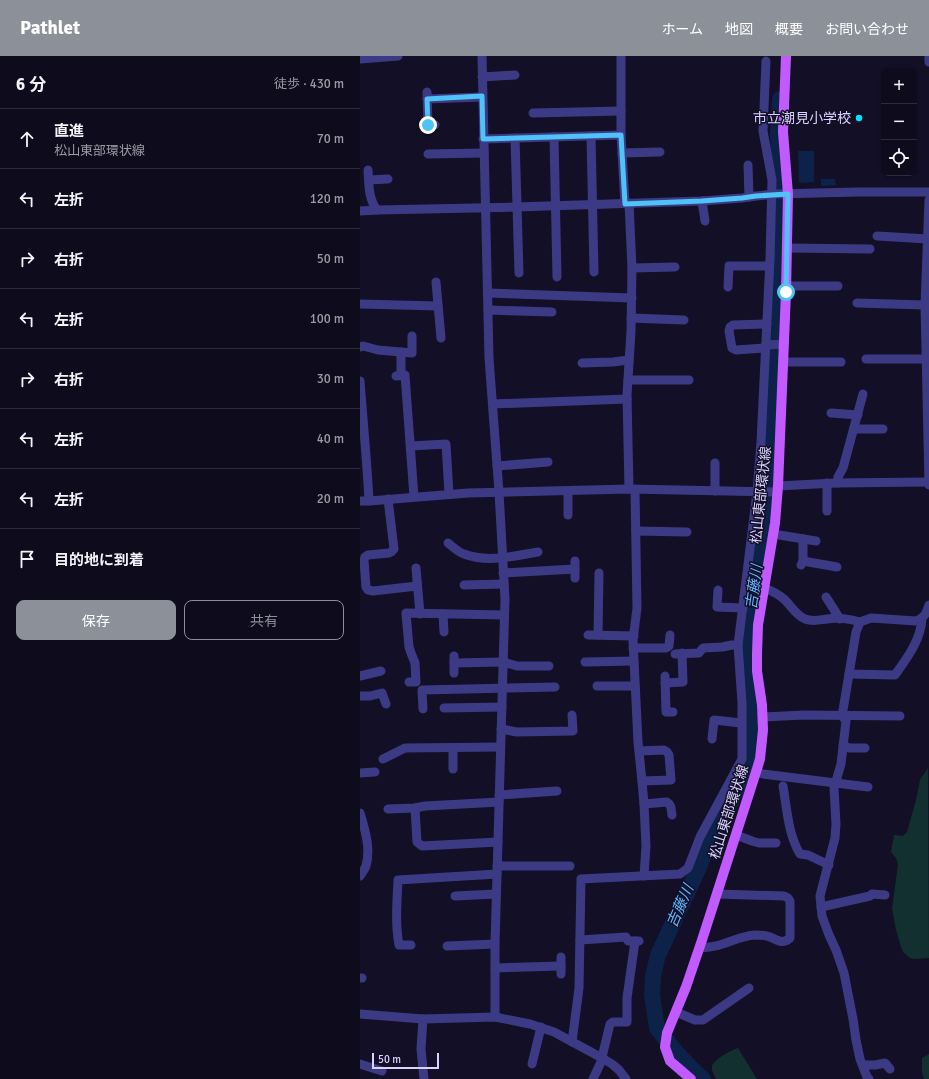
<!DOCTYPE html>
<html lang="ja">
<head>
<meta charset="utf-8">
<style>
  body { margin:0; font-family:Signika,"Noto Sans JP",sans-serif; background:#171425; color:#f1f3f6 }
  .controls { position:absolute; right:12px; top:12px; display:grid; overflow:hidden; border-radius:8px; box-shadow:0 1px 3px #0004 }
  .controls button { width:36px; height:36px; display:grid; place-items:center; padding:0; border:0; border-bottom:1px solid #2e2b3b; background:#0e0b1c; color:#f1f3f6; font:20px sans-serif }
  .scale { position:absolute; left:12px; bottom:10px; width:67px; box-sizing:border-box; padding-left:4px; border:2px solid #d9d4ff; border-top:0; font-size:11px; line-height:14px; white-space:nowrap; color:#d9d4ff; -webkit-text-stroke:3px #130f26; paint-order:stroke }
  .stop { position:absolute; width:12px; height:12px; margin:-9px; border:3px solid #4fc3f7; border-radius:50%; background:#fff }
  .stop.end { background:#4fc3f7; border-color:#fff; box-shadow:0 1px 4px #0008 }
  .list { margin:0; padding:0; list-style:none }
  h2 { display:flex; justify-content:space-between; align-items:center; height:52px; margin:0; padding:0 16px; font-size:17px }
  h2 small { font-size:13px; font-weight:400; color:#9b9ba3 }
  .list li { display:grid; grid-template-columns:26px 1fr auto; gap:12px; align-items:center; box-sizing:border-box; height:60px; padding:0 16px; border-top:1px solid #2e2b3b }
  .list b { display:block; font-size:15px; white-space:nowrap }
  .list p { margin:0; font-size:13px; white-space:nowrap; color:#9b9ba3 }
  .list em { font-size:13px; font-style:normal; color:#9b9ba3 }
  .actions { display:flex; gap:8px; padding:12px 16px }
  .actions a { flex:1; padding:9px 0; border:1px solid #8c9099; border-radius:8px; text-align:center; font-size:14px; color:#8c9099 }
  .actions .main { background:#8c9099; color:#fff }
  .icon { flex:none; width:22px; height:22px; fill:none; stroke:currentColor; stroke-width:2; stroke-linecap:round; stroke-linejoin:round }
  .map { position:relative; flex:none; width:569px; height:1023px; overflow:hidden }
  header { display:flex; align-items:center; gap:24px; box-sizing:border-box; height:56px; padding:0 20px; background:#8c9099; color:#fff }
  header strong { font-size:19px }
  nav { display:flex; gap:22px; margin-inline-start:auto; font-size:14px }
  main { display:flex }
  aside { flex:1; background:#0e0b1c }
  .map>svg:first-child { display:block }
  .green { fill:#12302f }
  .water { fill:#0c2248 }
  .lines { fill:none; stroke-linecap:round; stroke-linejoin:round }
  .river { stroke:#0c2248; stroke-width:16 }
  .minor { stroke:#3d3a85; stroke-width:9 }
  .major { stroke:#c25bff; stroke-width:10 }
  .route { stroke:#4fc3f7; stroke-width:5 }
  .poi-dot { fill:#00e5ff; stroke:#130f26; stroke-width:1.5 }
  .labels { text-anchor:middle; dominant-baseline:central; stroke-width:3; stroke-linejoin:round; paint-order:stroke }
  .poi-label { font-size:14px; fill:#d9d4ff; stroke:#130f26; text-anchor:end }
  .street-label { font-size:14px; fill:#d9d4ff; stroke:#130f26 }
  .water-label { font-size:15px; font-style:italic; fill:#62b6ff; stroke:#130f26 }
</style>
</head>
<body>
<header>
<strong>Pathlet</strong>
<nav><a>ホーム</a><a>地図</a><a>概要</a><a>お問い合わせ</a></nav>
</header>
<main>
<aside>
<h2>6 分<small>徒歩 · 430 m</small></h2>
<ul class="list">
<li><svg class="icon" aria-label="ahead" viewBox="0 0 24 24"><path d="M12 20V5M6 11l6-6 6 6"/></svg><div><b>直進</b><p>松山東部環状線</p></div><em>70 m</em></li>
<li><svg class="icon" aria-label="left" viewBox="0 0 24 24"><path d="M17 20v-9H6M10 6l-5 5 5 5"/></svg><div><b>左折</b></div><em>120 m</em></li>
<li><svg class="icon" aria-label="right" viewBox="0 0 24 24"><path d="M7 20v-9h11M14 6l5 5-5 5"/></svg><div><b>右折</b></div><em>50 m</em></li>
<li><svg class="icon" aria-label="left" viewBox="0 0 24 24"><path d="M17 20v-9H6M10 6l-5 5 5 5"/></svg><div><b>左折</b></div><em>100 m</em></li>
<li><svg class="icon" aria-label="right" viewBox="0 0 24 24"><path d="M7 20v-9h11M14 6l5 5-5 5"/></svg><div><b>右折</b></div><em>30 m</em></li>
<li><svg class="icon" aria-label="left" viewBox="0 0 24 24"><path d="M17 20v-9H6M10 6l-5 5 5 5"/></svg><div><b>左折</b></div><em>40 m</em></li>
<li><svg class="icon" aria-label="left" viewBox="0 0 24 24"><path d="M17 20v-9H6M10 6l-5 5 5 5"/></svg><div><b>左折</b></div><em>20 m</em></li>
<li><svg class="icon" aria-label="arrive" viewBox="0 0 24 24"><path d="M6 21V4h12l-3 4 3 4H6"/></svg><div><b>目的地に到着</b></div></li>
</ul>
<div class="actions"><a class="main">保存</a><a>共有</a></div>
</aside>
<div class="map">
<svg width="569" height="1023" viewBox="0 0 569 1023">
  <rect width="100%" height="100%" fill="#130f26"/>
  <g class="green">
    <polygon points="568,712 569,902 554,903 550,902 544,897 541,891 536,874 532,852 538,809 536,802 531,796 534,779 543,780 547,776 556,744 560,724"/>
    <path d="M378 992 397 1023H356L352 1014V1009C358 1001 368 996 378 992Z"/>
    <polygon points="569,998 569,1023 564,1023 562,1016 562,1002"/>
  </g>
  <g class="water">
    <polygon points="438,95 454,95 454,126 439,127"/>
    <polygon points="461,123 475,123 476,129 461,130"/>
  </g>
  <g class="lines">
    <polyline class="river" points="343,1023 335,1016 315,995 297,972 292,939 293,920 298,899 340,809 352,778 384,722 390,707 391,696 390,663 385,594 404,458 412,349 419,178 419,125 418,77 420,43"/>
    <g class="minor">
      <polyline points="122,0 129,302 139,436 145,543 135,888 135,961"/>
      <polyline points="261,0 261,79 265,148"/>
      <polyline points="569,0 569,6"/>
      <polyline points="0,3 38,0"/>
      <polyline points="122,21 155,19"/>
      <polyline points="67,36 68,69 75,69"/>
      <polyline points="67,43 122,41"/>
      <polyline points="173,57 261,55"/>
      <polyline points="231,80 234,216"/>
      <polyline points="194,81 197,221"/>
      <polyline points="155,82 159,217"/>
      <polyline points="123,83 261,79"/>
      <polyline points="262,97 300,96"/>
      <polyline points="68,98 124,97"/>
      <polyline points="388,109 389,141"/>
      <path d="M8 114C9 128 8 142 17 154"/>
      <polyline points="9,124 28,123"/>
      <polyline points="569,144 565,249 569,429"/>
      <polyline points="342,145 345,165"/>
      <polyline points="269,147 272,212 271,275 267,339 269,433"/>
      <polyline points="0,155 17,154 156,151 342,145 382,142 396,140 415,138 498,136 569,136"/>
      <polyline points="517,180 568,183"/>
      <polyline points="427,192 510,193"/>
      <polyline points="272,212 315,211"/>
      <polyline points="76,226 81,282"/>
      <polyline points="426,230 478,230"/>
      <polyline points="368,231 369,210 409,210"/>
      <polyline points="128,237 272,242"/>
      <polyline points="497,247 565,249"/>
      <polyline points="0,248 78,250"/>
      <polyline points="128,254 192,256"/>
      <polyline points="271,262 324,264"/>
      <polyline points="406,289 424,288"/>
      <polyline points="0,291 3,290 18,294 52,297 52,280"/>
      <polyline points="405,292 376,294 372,292 369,275 370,271 373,269 407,268"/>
      <polyline points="506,303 566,303"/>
      <polyline points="423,306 481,306"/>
      <polyline points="222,307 253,306 269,304"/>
      <polyline points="41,319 41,296"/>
      <polyline points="36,320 45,319 54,441"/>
      <polyline points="268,324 329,324"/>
      <path d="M0 325C3 365 7 405 9 445"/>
      <polyline points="133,348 267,343"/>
      <polyline points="471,357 498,359"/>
      <polyline points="494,373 523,373"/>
      <polyline points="51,390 86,388 89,438"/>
      <polyline points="137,410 188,406"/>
      <polyline points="467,427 467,455"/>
      <polyline points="478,427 478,421 483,412 503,338"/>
      <polyline points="418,430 475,427 568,426"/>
      <polyline points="275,434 277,552 273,584 278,686 282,725 284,748 286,790 284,820"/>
      <polyline points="355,435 355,407"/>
      <polyline points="28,443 34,493 31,496 29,497 8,499 5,501 4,504 6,531 8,534 13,535 57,530"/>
      <polyline points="0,445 9,445 108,437 269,433 418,436"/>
      <polyline points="208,459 208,435"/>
      <polyline points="276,475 327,476"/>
      <polyline points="413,478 456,485"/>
      <path d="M88 487C93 491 98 496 104 498 127 507 154 500 178 496"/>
      <polyline points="215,505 215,522"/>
      <polyline points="443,505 477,511"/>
      <polyline points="441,509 443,505 443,483"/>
      <polyline points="56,512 60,558"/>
      <polyline points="143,517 215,513"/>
      <polyline points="104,529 144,528"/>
      <path d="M404 532C412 535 419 538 425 544 432 551 436 559 445 563 453 566 459 564 467 563 477 561 491 563 500 566"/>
      <polyline points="358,534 357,551 383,552"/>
      <polyline points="466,541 480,563"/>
      <polyline points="83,558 84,576"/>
      <polyline points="228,579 274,580"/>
      <polyline points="238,579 239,517"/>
      <polyline points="273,592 306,592 309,590 310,579"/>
      <polyline points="315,598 339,597 343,592 362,591 372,589 378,589"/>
      <polyline points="94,600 94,617"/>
      <polyline points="225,606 274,605"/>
      <polyline points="94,607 143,606 157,610 189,610"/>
      <path d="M489 618 535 619C547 602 561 584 562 562"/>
      <polyline points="0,620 21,615"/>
      <polyline points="305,620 306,656 313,656"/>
      <polyline points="49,626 56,626 55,607 51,597 49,591 46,557 144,559"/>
      <polyline points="305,627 323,626 322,597"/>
      <polyline points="237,630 275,630"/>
      <polyline points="0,640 10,640 22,637 26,648"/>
      <polyline points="84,652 142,651"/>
      <polyline points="63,653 62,634 195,631"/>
      <polyline points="403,661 444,659 540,660"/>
      <polyline points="141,673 157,676 213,675 212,659"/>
      <polyline points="352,683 354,664 381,667"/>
      <polyline points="483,689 489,692 505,692"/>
      <polyline points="279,695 304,694 307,696 309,699 311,724 282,725"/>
      <polyline points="23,703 45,692 140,691"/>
      <polyline points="93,713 93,692"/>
      <polyline points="396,716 403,718 508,731"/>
      <polyline points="0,717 15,716"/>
      <path d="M423 730C427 753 428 778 440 798L448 799 469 809"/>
      <polyline points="139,739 197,735"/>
      <path d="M284 748 307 746C312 749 311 754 312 759"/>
      <polyline points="55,752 57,786 62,790 138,786"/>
      <polyline points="28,753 55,752 65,750 139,746"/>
      <path d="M0 757C5 774 11 792 6 810 5 813 2 817 0 820"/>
      <polyline points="376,779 392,785 399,787 416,787"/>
      <polyline points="137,810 210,810"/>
      <polyline points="95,840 136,838"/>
      <polyline points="461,851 510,840 512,838 525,839"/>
      <polyline points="220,884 266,881 268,885 279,885"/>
      <path d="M51 889H39C35 868 37 846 38 824L137 818"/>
      <polyline points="87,890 135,888"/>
      <path d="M340 891C357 894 376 880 395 879 400 879 405 879 410 881 418 884 422 889 430 882V845L428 842 424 840 357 838"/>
      <polyline points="201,901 201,918"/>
      <polyline points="135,912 201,910"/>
      <polyline points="0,922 2,922"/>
      <polyline points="316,956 335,964 343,964 389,932"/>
      <polyline points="0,958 63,963 135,961 170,968 194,976 242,1002 252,1008 259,1014 266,1023"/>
      <polyline points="63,963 61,993 64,1023"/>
      <polyline points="212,986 219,932 221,823 320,818 328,812 340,781 382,703 382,647 378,589 397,436 401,386 410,203 412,124 403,75 406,5"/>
      <polyline points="0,1008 22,1015"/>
      <polyline points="172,1008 181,971"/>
      <polyline points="503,1009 515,1009 525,1007 530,1013"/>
      <polyline points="233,1023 241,1006 243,997 250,968 253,966 267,966 267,942 275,885"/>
      <path d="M509 1023 507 1021 500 1003 496 984 493 963 484 917 476 894 469 879 462 860 460 840 475 782 476 768 474 732 481 708 486 665 482 660 496 576 500 566 511 562 556 565C565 561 566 558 569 549"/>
    </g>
    <polyline class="major" points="331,1023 310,1005 305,991 307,977 326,931 342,884 396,716 400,703 403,674 402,649 397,615 397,598 398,569 415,467 418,430 426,236 428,138 423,76 426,0"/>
  </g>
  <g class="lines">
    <polyline class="route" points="68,69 67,43 122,40 123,83 261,79 265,148 342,145 382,142 396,140 428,138 426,236"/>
  </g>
  <circle class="poi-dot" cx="499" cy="62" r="4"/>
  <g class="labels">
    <g class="poi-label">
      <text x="491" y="62">市立潮見小学校</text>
    </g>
    <g class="street-label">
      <text transform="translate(401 439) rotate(-84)">松山東部環状線</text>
      <text transform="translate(369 756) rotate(-72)">松山東部環状線</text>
    </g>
    <g class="water-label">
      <text transform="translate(394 531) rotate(-82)">吉藤川</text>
      <text transform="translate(320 850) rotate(-66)">吉藤川</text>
    </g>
  </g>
</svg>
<div class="controls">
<button>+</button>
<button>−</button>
<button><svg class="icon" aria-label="locate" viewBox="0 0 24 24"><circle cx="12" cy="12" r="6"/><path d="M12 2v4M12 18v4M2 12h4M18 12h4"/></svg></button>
</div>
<div class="scale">50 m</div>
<div class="stop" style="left:426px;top:236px"></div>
<div class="stop end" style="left:68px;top:69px"></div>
</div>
</main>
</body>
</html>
